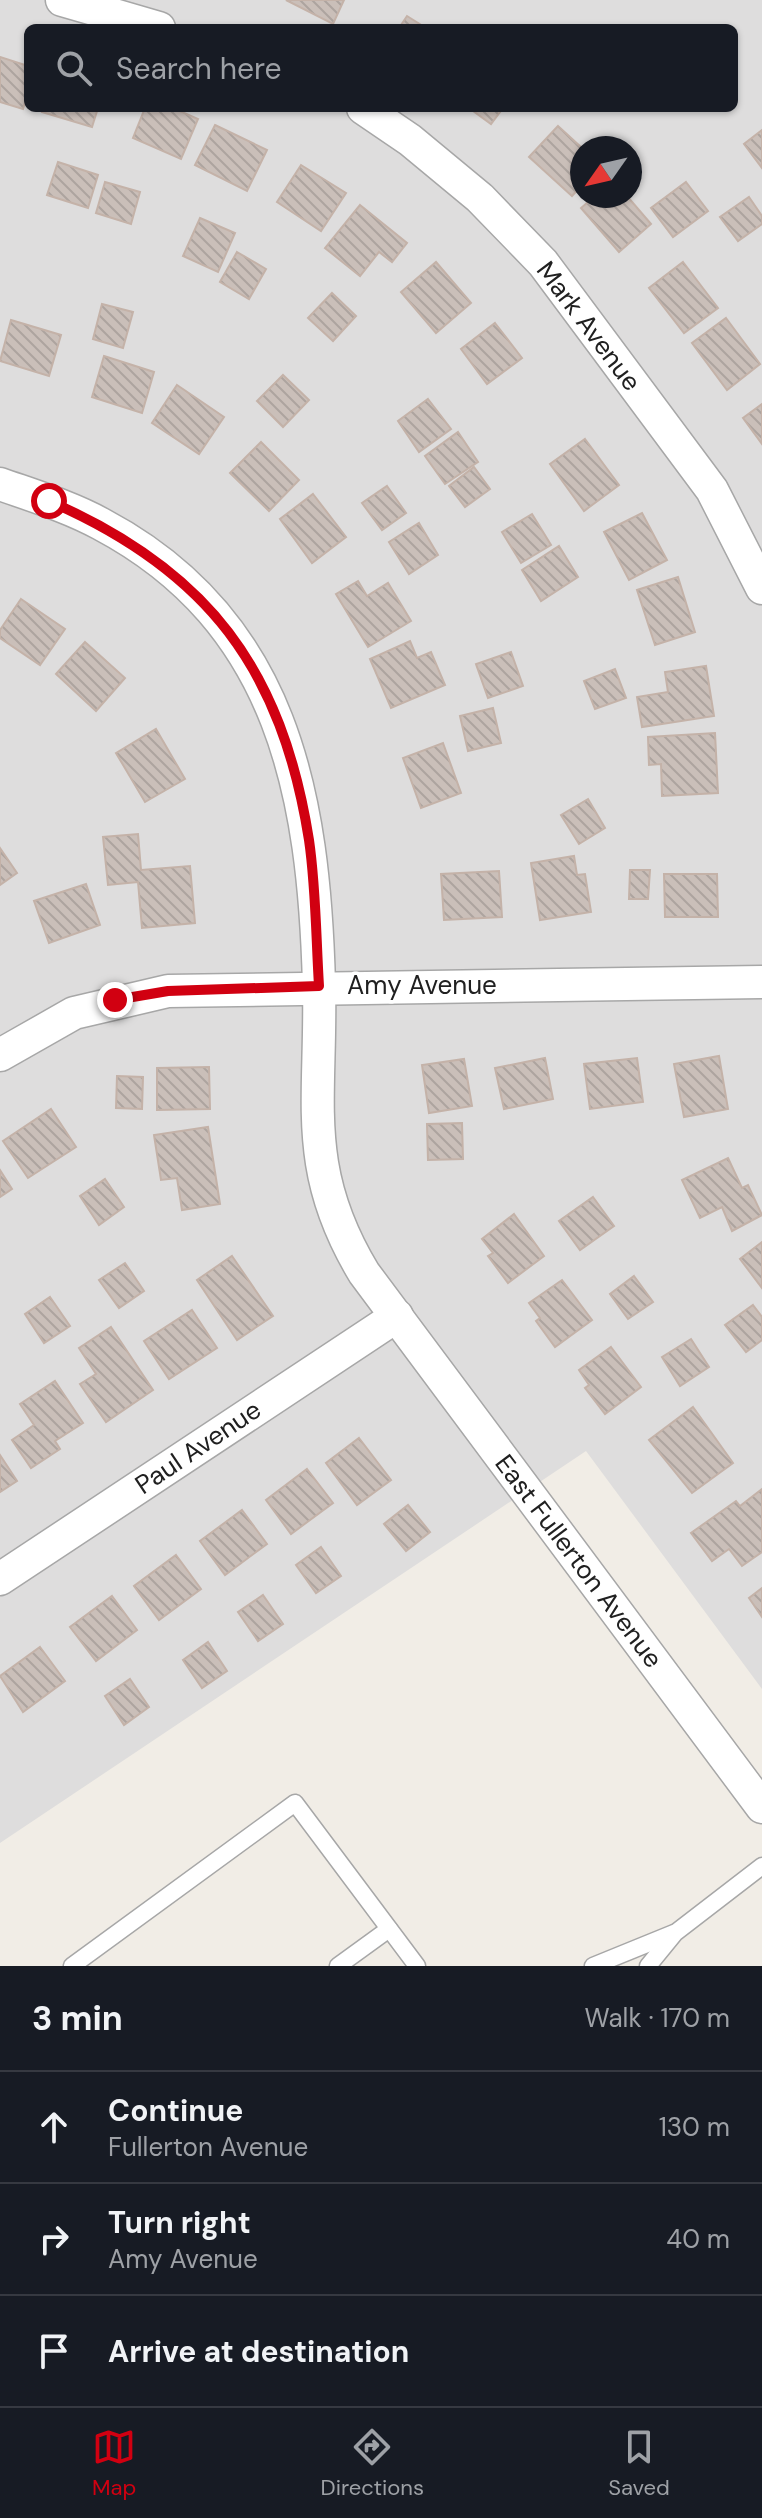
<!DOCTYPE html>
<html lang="en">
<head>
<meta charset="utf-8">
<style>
  body { margin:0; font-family:"DM Sans",sans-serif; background:#20242c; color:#f1f3f6 }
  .compass { position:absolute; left:570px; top:136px; width:72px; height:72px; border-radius:50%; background:#171b24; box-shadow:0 2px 6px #0004; rotate:236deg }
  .stop { position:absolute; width:24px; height:24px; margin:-18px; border:6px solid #d10011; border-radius:50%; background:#fff }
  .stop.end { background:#d10011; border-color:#fff; box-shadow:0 2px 8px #0008 }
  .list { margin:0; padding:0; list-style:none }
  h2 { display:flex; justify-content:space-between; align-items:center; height:104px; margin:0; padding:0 32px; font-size:34px }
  h2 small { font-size:26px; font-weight:400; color:#9ea1a6 }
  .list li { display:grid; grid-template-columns:52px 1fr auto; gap:24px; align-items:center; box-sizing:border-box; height:112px; padding:0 32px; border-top:2px solid #363941 }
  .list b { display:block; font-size:30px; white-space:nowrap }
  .list p { margin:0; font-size:26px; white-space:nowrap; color:#9ea1a6 }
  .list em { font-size:26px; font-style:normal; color:#9ea1a6 }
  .icon { flex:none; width:44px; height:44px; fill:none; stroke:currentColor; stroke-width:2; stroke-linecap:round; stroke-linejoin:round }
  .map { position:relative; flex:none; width:762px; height:1966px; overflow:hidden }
  .search { position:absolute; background:#171b24; box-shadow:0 2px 6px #0004; left:24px; right:24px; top:24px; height:88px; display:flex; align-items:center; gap:20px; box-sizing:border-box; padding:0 28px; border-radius:12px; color:#9ea1a6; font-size:30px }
  .sheet { height:440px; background:#171b24 }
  nav { display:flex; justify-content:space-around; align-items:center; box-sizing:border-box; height:112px; border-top:2px solid #363941; background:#171b24; font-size:22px; color:#9ea1a6 }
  nav a { display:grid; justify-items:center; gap:4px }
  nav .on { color:#d10011 }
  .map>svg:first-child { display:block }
  .residential { fill:#dedddd; fill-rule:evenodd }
  .building { fill:url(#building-back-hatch); stroke:#c4b2a8; stroke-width:2 }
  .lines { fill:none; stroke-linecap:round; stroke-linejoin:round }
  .service-casing { stroke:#a7a7a7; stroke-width:19 }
  .minor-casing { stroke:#a7a7a7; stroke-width:35 }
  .service { stroke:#fff; stroke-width:16 }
  .minor { stroke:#fff; stroke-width:32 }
  .route { stroke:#d10011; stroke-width:10 }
  .labels { text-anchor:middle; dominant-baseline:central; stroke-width:7; stroke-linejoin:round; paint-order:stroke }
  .street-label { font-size:26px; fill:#202020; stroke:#fff }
</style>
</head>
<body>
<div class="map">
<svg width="762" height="1966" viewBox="0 0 762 1966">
  <defs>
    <pattern id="building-back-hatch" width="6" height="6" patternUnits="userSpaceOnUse" patternTransform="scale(2)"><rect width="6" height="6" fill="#cabfb9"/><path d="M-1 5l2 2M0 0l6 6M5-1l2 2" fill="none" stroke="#ada49f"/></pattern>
  </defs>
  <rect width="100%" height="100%" fill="#f1ede6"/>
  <path class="residential" d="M0 0H762V1689L586 1451 0 1843ZM28 28H734V108H28ZM582 148H630V196H582Z"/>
  <g class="building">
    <polygon points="286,0 344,0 333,24"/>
    <polygon points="407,16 426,28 399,28"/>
    <polygon points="0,57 28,66 28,92 23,109 0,102"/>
    <polygon points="43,108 98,108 92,127 42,112"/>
    <polygon points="145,108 173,108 198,119 181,159 133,138"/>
    <polygon points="469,108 503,108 491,124"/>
    <polygon points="215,125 267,150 247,191 195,165"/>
    <polygon points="558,126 582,148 582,185 572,196 529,157"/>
    <polygon points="762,130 762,168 744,144"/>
    <polygon points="58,162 98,175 88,208 47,195"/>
    <polygon points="301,165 346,193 321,231 277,202"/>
    <polygon points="105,182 140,192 131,224 96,213"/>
    <polygon points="686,182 708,211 673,237 651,208"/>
    <polygon points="595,196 627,196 651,224 619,252 581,208"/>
    <polygon points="749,197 762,216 762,224 738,241 720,217"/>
    <polygon points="360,205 407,243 392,262 379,252 360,276 325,248"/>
    <polygon points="200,218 235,233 218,272 183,256"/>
    <polygon points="237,252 266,269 249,299 220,282"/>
    <polygon points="436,262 471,303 436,333 401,292"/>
    <polygon points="683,262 718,308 684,333 649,288"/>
    <polygon points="332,293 356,316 333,341 308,318"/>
    <polygon points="102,304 133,312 123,348 93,339"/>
    <polygon points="726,318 760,364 727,390 692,343"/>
    <polygon points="11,320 61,335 49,376 0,361"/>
    <polygon points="495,323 522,358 487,384 461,349"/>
    <polygon points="104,356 154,372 142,413 92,397"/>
    <polygon points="283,375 309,400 283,427 257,401"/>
    <polygon points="177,385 224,417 199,454 152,423"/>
    <polygon points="428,399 451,429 419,452 398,421"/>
    <polygon points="762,404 762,444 743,418"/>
    <polygon points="458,432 478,462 445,484 425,456"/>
    <polygon points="585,439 619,485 584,511 550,464"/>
    <polygon points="261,442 299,480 269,511 230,473"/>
    <polygon points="474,467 490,489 465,507 449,486"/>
    <polygon points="387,486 406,513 382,530 362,503"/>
    <polygon points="313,494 346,537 312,563 280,519"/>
    <polygon points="642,513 667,560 629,580 604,532"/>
    <polygon points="532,514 551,545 521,563 502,532"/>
    <polygon points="419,523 438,555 409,574 389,542"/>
    <polygon points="559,546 578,577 541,601 522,570"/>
    <polygon points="678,577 695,632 655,645 637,590"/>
    <polygon points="358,581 367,596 388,583 411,621 368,647 336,594"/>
    <polygon points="21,599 65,629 40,665 0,638 0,630"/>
    <polygon points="410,641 417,658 431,652 445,685 391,708 370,659"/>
    <polygon points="85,642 125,678 96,711 56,674"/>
    <polygon points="511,652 523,686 488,698 476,664"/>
    <polygon points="706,666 714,716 642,727 637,697 668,692 665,672"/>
    <polygon points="615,669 626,698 595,709 584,681"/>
    <polygon points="493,708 501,743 468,751 460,716"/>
    <polygon points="156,729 185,779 145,802 116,753"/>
    <polygon points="715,733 718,793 662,796 661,764 649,765 648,737"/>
    <polygon points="443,743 461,793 421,808 403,758"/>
    <polygon points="588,799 605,828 579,844 561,815"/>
    <polygon points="138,834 141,870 190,866 195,923 142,928 138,882 108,885 103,837"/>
    <polygon points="0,848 17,873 0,885"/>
    <polygon points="574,856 577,875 585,874 591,912 540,920 531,863"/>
    <polygon points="630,870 650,870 648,899 629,899"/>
    <polygon points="499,871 502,917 444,920 441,874"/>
    <polygon points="664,874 717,874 718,917 665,917"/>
    <polygon points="86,884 100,925 49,943 34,901"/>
    <polygon points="719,1056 728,1109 684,1117 674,1064"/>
    <polygon points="545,1058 553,1099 504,1109 495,1068"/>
    <polygon points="637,1058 643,1102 590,1109 584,1064"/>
    <polygon points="464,1059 472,1106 429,1113 422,1065"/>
    <polygon points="209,1067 210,1109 157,1110 157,1068"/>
    <polygon points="117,1076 143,1077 142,1109 116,1108"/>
    <polygon points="51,1109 76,1147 28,1178 3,1141"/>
    <polygon points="462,1123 463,1159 428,1160 427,1124"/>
    <polygon points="208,1127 220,1204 182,1210 177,1178 161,1180 154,1135"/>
    <polygon points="728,1158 742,1188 748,1185 762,1215 732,1231 722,1207 700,1218 682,1180"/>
    <polygon points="0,1170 12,1189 0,1197"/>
    <polygon points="105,1179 124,1207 99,1225 80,1196"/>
    <polygon points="593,1197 614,1226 580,1250 559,1221"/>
    <polygon points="514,1214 544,1256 508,1283 488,1256 493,1253 482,1239"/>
    <polygon points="762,1242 762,1288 740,1259"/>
    <polygon points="232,1256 273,1316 237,1340 197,1280"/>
    <polygon points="125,1263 144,1291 119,1308 99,1280"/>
    <polygon points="634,1276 653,1302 628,1319 610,1294"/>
    <polygon points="562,1280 592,1320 555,1347 536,1321 540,1318 529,1303"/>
    <polygon points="50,1297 70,1326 44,1343 25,1314"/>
    <polygon points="753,1305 762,1317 762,1340 746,1352 725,1325"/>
    <polygon points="192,1310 217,1348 169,1379 144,1341"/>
    <polygon points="111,1327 153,1390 106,1422 80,1384 96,1374 79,1348"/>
    <polygon points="691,1339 709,1367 680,1386 662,1357"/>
    <polygon points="611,1347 641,1387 605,1414 585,1388 589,1385 579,1370"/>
    <polygon points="55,1381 83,1423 55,1441 60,1449 31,1468 12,1440 34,1425 20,1404"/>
    <polygon points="693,1407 733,1463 692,1493 649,1440"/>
    <polygon points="359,1438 391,1480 357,1505 326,1463"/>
    <polygon points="0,1455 17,1481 0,1492"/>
    <polygon points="307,1469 333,1503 291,1534 266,1500"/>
    <polygon points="762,1489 762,1552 742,1566 729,1549 712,1561 691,1533 736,1501 740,1506"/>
    <polygon points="408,1505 430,1532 406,1551 384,1524"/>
    <polygon points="242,1510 267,1544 225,1575 200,1541"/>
    <polygon points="321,1547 341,1576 316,1593 296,1565"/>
    <polygon points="176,1555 201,1589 159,1620 134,1586"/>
    <polygon points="762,1588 762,1617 749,1598"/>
    <polygon points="263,1595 283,1624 258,1641 238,1612"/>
    <polygon points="112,1596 137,1630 96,1661 70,1627"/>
    <polygon points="208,1642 227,1671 202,1688 183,1660"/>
    <polygon points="40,1647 65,1681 23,1712 0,1676"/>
    <polygon points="130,1679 149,1707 124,1725 105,1696"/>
  </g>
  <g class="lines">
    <g class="service-casing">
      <g id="service">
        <polyline points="72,1966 295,1803 417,1966"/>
        <polyline points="338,1966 389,1929"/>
        <polyline points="593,1966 674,1933"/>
        <polyline points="648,1966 675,1933 762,1866"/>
      </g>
    </g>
    <g class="minor-casing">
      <g id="minor">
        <polyline points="62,0 159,28"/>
        <polyline points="363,108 410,140 480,198 543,263 712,490 762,588"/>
        <path d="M0 484C34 496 70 507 101 524 284 621 314 796 319 985 322 1100 300 1167 364 1273L762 1807"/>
        <polyline points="0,1055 74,1013 168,991 762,982"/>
        <polyline points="0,1579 397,1316"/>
      </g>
    </g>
    <use href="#service" class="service"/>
    <use href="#minor" class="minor"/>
  </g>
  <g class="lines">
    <path class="route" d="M49 501C208 570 282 669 309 840 316 888 316 938 319 986L168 991 115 1000"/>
  </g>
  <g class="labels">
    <g class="street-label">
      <text transform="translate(589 326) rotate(53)">Mark Avenue</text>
      <text x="422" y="985">Amy Avenue</text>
      <text transform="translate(198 1447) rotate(-34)">Paul Avenue</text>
      <text transform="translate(579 1561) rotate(53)">East Fullerton Avenue</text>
    </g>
  </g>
</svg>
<svg class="compass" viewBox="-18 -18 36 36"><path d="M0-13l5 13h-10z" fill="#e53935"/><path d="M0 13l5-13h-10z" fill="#9ea1a6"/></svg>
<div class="stop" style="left:49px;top:501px"></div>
<div class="stop end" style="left:115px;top:1000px"></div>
<div class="search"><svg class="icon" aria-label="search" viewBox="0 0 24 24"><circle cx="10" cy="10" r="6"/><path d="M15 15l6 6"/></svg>Search here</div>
</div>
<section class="sheet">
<h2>3 min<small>Walk · 170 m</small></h2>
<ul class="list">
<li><svg class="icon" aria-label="ahead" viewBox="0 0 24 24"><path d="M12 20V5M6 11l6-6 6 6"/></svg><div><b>Continue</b><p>Fullerton Avenue</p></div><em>130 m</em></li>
<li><svg class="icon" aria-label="right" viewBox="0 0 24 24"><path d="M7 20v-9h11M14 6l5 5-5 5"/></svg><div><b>Turn right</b><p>Amy Avenue</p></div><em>40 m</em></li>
<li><svg class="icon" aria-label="arrive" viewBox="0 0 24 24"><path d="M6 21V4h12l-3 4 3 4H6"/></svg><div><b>Arrive at destination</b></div></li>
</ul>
</section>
<nav>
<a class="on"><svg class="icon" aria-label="map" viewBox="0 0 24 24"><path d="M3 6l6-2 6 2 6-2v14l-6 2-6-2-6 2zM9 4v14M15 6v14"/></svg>Map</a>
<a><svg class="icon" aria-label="directions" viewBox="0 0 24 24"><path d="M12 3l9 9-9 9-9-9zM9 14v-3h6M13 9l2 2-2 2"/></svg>Directions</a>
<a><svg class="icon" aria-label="saved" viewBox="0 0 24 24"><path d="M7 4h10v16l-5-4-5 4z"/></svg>Saved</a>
</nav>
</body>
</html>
